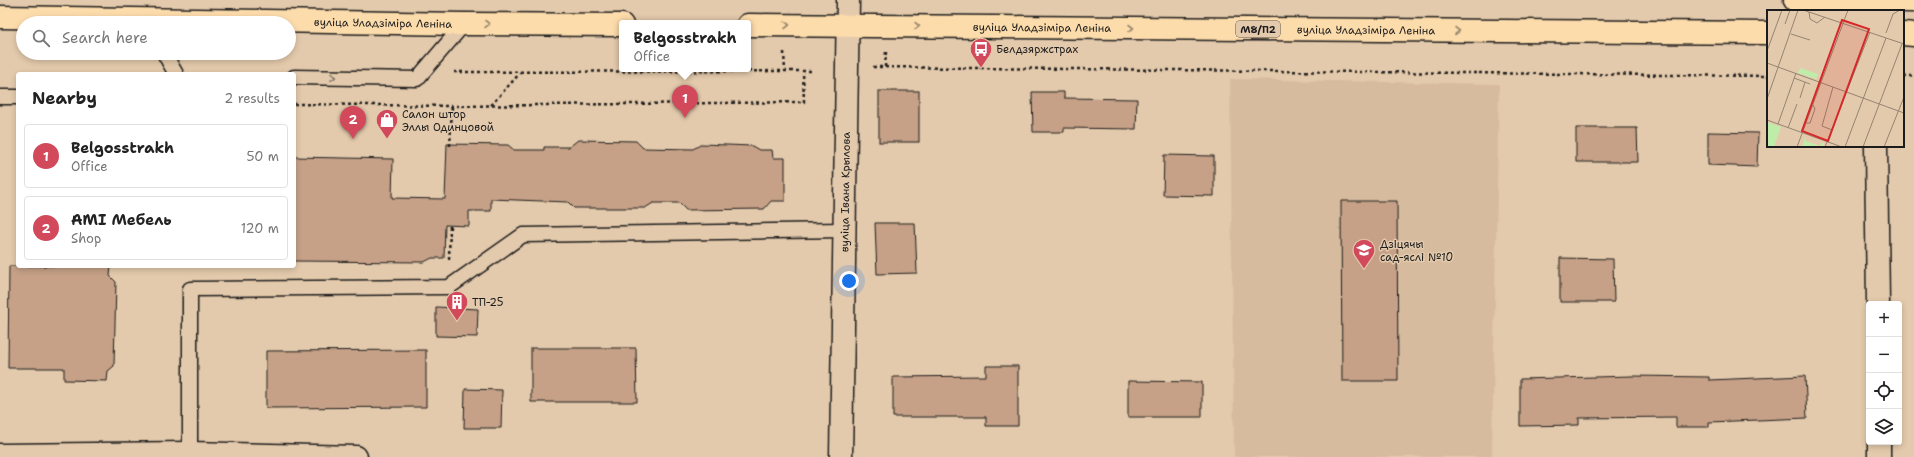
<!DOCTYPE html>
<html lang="en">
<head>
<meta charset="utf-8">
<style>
  body { margin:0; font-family:"Shantell Sans",sans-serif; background:#f6f6f6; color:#222 }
  .controls { position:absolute; right:12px; bottom:12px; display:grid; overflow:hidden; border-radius:4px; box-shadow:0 2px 6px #0003 }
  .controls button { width:36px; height:36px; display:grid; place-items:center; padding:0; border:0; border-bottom:1px solid #e0e0e0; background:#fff; color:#222; font:20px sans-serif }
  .you { position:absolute; left:849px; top:281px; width:14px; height:14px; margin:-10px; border:3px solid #fff; border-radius:50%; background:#1a73e8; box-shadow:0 0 0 6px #1a73e833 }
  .badge { display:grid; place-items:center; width:26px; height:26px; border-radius:50%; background:#d1495b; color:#fff; font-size:13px; font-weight:700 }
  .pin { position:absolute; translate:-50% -33px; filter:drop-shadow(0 1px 2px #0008) }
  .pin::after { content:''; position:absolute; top:21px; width:14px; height:12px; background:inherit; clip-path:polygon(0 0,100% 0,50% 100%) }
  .popup { position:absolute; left:619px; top:20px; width:132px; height:52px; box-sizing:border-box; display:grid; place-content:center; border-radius:4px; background:#fff; filter:drop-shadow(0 1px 3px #0005); font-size:13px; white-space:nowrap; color:#767676 }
  .popup b { font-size:15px; color:#222 }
  .popup::after { content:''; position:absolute; left:50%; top:100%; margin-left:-8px; border:8px solid transparent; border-top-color:#fff }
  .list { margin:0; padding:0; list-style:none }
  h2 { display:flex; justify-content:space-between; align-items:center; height:52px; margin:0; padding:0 16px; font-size:17px }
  h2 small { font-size:13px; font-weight:400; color:#767676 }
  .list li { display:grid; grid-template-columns:26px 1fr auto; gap:12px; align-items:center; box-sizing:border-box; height:64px; margin:0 8px 8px; padding:0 8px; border:1px solid #e0e0e0; border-radius:4px }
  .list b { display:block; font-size:15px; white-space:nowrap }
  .list p { margin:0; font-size:13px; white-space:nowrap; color:#767676 }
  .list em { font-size:13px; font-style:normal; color:#767676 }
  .icon { flex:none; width:22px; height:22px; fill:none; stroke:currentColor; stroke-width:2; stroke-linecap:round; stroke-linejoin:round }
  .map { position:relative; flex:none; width:1914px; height:457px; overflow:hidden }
  .search { position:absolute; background:#fff; box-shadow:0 2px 6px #0003; left:16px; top:16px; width:280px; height:44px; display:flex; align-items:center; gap:10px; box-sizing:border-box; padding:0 14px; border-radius:22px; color:#767676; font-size:15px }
  .panel { position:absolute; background:#fff; box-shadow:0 2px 6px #0003; left:16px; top:72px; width:280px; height:196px; border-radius:4px }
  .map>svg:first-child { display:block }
  .built { fill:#d7bb9e }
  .building { fill:#c6a187; stroke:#1c1c1c }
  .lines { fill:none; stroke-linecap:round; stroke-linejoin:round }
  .lane-casing { stroke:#1c1c1c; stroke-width:17 }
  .street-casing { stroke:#1c1c1c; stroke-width:25 }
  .secondary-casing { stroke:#1c1c1c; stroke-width:25 }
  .primary-casing { stroke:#1c1c1c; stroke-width:25 }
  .path { stroke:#1c1c1c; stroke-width:2.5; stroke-dasharray:3 3; stroke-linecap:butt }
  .lane { stroke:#e4caac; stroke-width:14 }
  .street { stroke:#e4caac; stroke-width:22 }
  .secondary { stroke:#e4caac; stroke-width:22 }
  .primary { stroke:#fddcac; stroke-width:22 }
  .oneway { stroke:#98866b }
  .oneway2 { stroke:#807364 }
  .labels { text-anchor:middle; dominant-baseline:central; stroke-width:3; stroke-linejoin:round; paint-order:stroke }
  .shield { fill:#e4caac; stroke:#585047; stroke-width:1 }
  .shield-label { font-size:10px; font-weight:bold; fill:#1c1c1c }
  .street-label { font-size:11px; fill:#1c1c1c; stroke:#e4caac }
  .poi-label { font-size:11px; fill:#1c1c1c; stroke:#e4caac; text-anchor:start }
  .inset-road { fill:none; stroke:#948472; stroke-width:1 }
  .view { fill:#d62828; fill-opacity:0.15; stroke:#d62828; stroke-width:2 }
  .inset-edge { fill:none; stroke:#1c1c1c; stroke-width:2 }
</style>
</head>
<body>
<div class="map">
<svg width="1914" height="457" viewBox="0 0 1914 457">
  <rect width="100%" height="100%" fill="#e4caac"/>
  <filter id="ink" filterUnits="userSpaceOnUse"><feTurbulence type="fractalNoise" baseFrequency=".025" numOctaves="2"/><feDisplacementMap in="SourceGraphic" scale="8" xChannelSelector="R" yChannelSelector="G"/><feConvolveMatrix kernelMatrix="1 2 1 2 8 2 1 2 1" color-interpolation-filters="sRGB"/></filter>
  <g filter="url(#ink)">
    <polygon class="built" points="1230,79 1499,84 1492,457 1234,457"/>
    <g class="building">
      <rect x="879" y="91" width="40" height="51"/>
      <polygon points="1032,92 1064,92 1064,98 1137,99 1136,129 1064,128 1064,132 1033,132"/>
      <polygon points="1576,128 1637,128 1638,162 1576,162"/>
      <polygon points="1708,132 1758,133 1757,167 1708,165"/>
      <polygon points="578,140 636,141 643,148 693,149 702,144 752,146 759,150 772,150 773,158 785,158 785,201 771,201 764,209 686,210 679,203 653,203 645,208 574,208 568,202 491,199 491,211 469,211 469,226 445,225 444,258 432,258 424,262 294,261 294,157 393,159 392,198 445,199 447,144 508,145 514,150 544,150 544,147 569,147"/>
      <polygon points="1164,155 1214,156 1214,196 1163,195"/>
      <polygon points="1341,201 1397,201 1398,381 1342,381"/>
      <polygon points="875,223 915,223 917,273 877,274"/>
      <polygon points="1560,258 1613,259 1614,302 1560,302"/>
      <polygon points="9,266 111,266 110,276 116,282 114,366 108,371 107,381 64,380 64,368 8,368"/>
      <polygon points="436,307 478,309 477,337 436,336"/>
      <polygon points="531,348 636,348 637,402 531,402"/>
      <polygon points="426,350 426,407 266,408 266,351"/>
      <polygon points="986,366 1018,366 1018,426 986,426 986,417 893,417 893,377 986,376"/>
      <polygon points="1632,376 1709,377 1709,380 1805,376 1807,418 1709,422 1709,427 1676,427 1676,417 1579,418 1579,425 1520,426 1520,379"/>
      <polygon points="1128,381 1202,382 1202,417 1128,417"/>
      <polygon points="465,389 502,390 501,428 464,428"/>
    </g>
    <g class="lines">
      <g class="lane-casing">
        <g id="lane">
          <polyline points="164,53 176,74"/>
          <polyline points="294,77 417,79 464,24"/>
          <polyline points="0,97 18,97"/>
          <polyline points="190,453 190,289 449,287 523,235 844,230"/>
        </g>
      </g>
      <g class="street-casing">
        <polyline id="street" points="0,455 190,453 356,457"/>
      </g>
      <g class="secondary-casing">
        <g id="secondary">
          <polyline points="1876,146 1878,304"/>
          <polyline points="1879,442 1879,457"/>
          <path id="s1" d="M841 457 848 0"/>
        </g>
      </g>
      <g class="primary-casing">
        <g id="primary">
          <polyline points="1795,0 1914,1"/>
          <path id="s2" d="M0 17 464 24 622 25"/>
          <path id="s3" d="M748 25 1768 33"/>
          <polyline points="1903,34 1914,35"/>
        </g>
      </g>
      <g class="path">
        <polyline points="784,52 785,71"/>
        <polyline points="980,54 981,69"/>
        <polyline points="873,67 1768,76"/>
        <polyline points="885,67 886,51"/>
        <polyline points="454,72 813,71"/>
        <polyline points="1903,76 1914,76"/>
        <polyline points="294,104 452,106 804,102 803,71"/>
        <polyline points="491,105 521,72"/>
        <polyline points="450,146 452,106"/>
        <polyline points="449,259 450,225"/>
      </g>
      <use href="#lane" class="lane"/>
      <use href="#street" class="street"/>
      <use href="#secondary" class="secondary"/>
      <use href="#primary" class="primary"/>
    </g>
    <defs><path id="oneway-chevron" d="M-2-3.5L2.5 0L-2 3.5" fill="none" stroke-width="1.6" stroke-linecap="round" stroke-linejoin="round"/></defs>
    <g class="oneway">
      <use href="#oneway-chevron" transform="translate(487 24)"/>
      <use href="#oneway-chevron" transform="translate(787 25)"/>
      <use href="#oneway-chevron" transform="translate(917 26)"/>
      <use href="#oneway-chevron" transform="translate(1131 28)"/>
      <use href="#oneway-chevron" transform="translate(1457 31)"/>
    </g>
    <use class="oneway2" href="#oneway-chevron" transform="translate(333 77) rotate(1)"/>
  </g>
  <defs>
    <g id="bus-pin" transform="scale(1.15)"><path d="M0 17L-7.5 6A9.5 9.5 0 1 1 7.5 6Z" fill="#d1495b" stroke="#e4caac"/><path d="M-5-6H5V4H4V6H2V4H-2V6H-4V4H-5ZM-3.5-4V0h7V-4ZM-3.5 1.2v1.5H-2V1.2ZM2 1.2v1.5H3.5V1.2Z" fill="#fff"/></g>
    <g id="shop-pin" transform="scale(1.15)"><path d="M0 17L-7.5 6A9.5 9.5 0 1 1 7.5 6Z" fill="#d1495b" stroke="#e4caac"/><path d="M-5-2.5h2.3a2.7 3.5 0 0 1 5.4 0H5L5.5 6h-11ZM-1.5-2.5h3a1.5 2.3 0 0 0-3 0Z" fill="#fff"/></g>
    <g id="school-pin" transform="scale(1.15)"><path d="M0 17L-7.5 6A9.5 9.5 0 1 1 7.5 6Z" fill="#d1495b" stroke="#e4caac"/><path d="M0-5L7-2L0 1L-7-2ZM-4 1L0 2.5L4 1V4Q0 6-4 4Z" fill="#fff"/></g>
    <g id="building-pin" transform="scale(1.15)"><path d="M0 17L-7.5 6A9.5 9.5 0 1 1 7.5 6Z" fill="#d1495b" stroke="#e4caac"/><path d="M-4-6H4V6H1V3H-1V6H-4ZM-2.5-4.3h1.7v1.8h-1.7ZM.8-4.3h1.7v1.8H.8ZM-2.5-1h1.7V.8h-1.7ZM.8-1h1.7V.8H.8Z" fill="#fff"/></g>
  </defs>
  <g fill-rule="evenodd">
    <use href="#bus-pin" x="981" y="49"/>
    <use href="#shop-pin" x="387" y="120"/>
    <use href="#school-pin" x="1364" y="250"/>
    <use href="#building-pin" x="457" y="302"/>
  </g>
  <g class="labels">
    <rect class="shield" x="1236" y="21" width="44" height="16" rx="3"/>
    <g class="shield-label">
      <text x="1258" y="29">М8/П2</text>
    </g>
    <g class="street-label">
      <text stroke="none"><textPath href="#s2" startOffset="383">вуліца Уладзіміра Леніна</textPath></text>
      <text stroke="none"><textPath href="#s3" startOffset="294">вуліца Уладзіміра Леніна</textPath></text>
      <text stroke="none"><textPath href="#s3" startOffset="618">вуліца Уладзіміра Леніна</textPath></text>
      <text stroke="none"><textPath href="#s1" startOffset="265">вуліца Івана Крылова</textPath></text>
    </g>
    <g class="poi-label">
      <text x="996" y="49">Белдзяржстрах</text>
      <text x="402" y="114">Салон штор<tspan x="402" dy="13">Эллы Одинцовой</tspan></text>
      <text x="1380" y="244">Дзіцячы<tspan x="1380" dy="13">сад-яслі №10</tspan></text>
      <text x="472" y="302">ТП-25</text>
    </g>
  </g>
  <g transform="translate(1767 10)">
    <rect width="137" height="137" fill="#e4caac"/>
    <path d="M33 58 51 64 49 69 31 63ZM0 112 14 117 7 137H0ZM38 127 39 131 53 136 55 133H57L56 137H35Z" fill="#c0eca9"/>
    <path class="inset-road" d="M36 0 137 34M42 2 43 9 50 13 58 7M18 14 23 0M119 23 126 4 133 0M24 24 43 30M0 41 15 0M0 53 137 103M27 68 43 74M33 88 38 72M0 89 31 0M0 110 75 137M39 113H43L48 99 46 95M11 114 29 63M21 118 30 94M65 120 55 116 66 77M30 137 81 0M58 137 103 22M78 137 119 28M96 137 135 34M117 137 137 87"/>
    <path class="view" d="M75 10 102 19 61 131 35 121Z"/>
    <rect width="137" height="137" class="inset-edge"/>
  </g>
</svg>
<div class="controls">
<button>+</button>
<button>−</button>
<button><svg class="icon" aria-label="locate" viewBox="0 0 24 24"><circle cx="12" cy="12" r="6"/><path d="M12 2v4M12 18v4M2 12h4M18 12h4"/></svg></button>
<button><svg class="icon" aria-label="layers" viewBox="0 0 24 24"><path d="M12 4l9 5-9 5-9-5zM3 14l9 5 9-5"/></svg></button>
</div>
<div class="you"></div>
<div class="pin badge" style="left:685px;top:118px">1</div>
<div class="popup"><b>Belgosstrakh</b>Office</div>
<div class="pin badge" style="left:353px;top:139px">2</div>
<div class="search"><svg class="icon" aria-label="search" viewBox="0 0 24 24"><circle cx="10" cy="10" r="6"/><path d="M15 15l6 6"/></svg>Search here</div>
<section class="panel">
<h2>Nearby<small>2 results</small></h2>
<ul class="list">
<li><span class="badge">1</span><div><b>Belgosstrakh</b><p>Office</p></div><em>50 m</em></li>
<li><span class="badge">2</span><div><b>AMI Мебель</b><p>Shop</p></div><em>120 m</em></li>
</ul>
</section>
</div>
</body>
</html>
